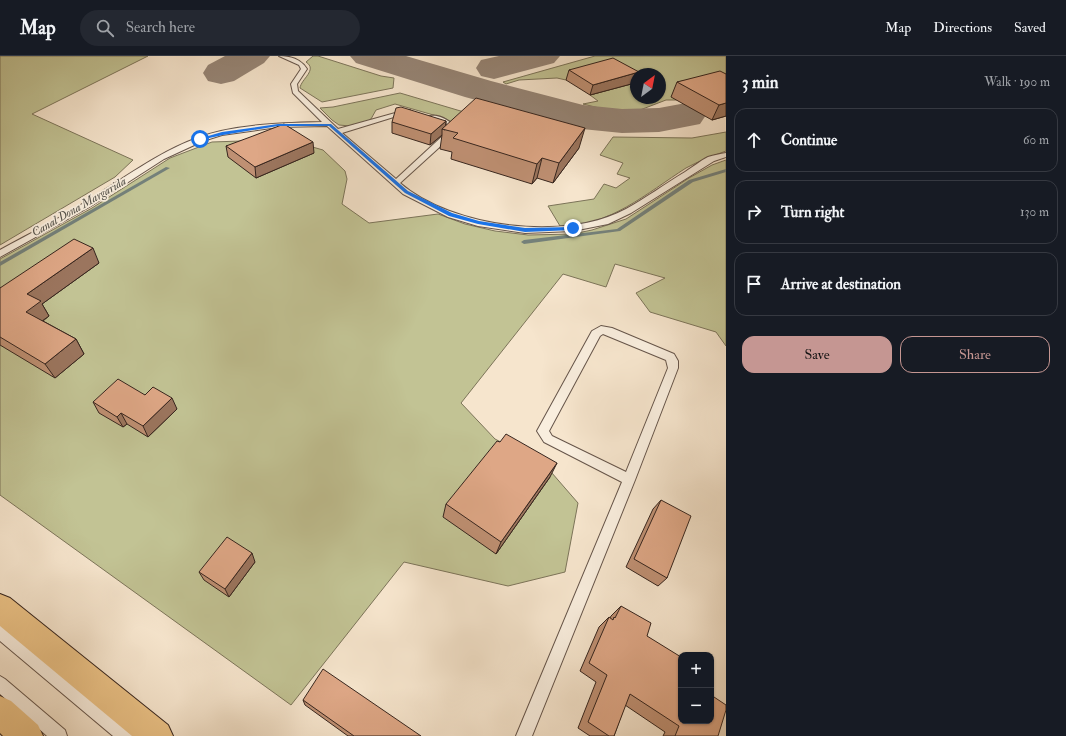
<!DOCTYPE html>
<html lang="en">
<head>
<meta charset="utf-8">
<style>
  body { margin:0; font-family:"IM FELL Double Pica",serif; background:#242831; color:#f1f3f6 }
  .controls { position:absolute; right:12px; bottom:12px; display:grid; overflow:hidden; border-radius:8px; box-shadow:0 1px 3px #0004 }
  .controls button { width:36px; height:36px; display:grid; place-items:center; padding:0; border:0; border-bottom:1px solid #363941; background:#171b24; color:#f1f3f6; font:20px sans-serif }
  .compass { position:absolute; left:630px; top:12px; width:36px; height:36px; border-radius:50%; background:#171b24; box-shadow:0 1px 3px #0004; rotate:32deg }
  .stop { position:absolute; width:12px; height:12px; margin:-9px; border:3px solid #1a73e8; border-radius:50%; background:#fff }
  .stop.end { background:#1a73e8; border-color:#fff; box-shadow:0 1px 4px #0008 }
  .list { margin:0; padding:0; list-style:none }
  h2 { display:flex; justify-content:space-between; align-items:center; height:52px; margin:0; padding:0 16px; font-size:17px }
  h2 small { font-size:13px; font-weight:400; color:#9ea1a6 }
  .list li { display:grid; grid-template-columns:26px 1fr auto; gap:12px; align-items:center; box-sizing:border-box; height:64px; margin:0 8px 8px; padding:0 8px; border:1px solid #363941; border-radius:12px }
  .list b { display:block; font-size:15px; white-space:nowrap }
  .list em { font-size:13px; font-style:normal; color:#9ea1a6 }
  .actions { display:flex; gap:8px; padding:12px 16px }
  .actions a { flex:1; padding:9px 0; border:1px solid #c59692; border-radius:12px; text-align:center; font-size:14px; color:#c59692 }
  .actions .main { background:#c59692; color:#111 }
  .icon { flex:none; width:22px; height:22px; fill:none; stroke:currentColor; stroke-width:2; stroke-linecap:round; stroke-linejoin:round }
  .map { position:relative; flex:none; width:726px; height:680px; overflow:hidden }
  header { display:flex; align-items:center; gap:24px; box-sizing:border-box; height:56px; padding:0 20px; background:#171b24; border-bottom:1px solid #363941 }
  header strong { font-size:19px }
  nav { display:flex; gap:22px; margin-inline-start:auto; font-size:14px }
  .search { width:280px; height:36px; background:#242831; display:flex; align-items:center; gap:10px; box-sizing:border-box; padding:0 14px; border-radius:22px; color:#9ea1a6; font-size:15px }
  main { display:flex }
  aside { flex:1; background:#171b24 }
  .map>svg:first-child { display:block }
  .green { fill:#c2c394; stroke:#7c7459; fill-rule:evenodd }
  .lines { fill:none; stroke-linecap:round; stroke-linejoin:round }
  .stream { fill:#74817b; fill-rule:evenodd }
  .taxiway { fill:#968576; fill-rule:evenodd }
  .lane-casing { stroke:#66554a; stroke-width:2 }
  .primary-casing { stroke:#36251e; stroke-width:2 }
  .lane { fill:#f9eede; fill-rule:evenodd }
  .primary { fill:#ebc286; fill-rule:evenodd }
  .wall { fill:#bf9073; stroke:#36251e }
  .shaded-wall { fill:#9b755e; stroke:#36251e }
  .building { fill:#dea786; stroke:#36251e }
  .route { fill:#1a73e8 }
  .labels { text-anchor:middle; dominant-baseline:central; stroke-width:3.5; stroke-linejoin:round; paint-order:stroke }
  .far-water-label { font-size:12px; font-style:italic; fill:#55534c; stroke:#f9eede }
</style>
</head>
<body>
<header>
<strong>Map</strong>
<div class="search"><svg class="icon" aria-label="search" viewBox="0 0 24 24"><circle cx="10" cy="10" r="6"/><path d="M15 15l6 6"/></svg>Search here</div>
<nav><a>Map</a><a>Directions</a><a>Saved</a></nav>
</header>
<main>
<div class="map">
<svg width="726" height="680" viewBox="0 0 726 680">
  <rect width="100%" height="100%" fill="#f6e5cd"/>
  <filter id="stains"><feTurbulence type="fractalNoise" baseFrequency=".005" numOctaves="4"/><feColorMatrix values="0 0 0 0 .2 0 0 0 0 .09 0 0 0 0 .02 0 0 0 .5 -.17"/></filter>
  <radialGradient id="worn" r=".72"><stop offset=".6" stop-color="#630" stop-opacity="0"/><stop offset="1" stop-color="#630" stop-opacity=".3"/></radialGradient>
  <g class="green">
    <polygon points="0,0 148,0 32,58 133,104 115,121 0,189"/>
    <path d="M313 0H318L381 20 394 22 393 32 322 46 300 32C301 23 318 14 306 6Z"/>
    <path d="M595 0H726V40L713 32 676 44H666L627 59 583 48 598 45 590 39 625 29 610 12 566 24 557 22 519 24 506 28 503 26ZM636 18H660V42H636Z"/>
    <polygon points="400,37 464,56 454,67 444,62 395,48 376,54 371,63 366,66 350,70 339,69 332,64 320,52 333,51"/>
    <path d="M726 76V95C712 100 699 105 686 112 647 137 609 171 560 170L548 150 594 143 604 128 616 132 630 122 617 118 623 107 600 99 613 81 692 82Z"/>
    <polygon points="241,85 309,90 323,94 345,115 347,123 342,148 369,167 438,158 465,168 495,175 528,179 573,178 592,174 626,163 689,122 712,109 726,104 726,290 716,276 650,256 636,237 665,222 615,208 606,231 563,218 461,347 495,383 545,409 578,447 565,516 508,530 404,506 291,649 0,439 0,203 92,152 170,102 212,86"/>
  </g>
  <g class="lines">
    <g class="stream">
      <polygon points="166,111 170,112 0,210 0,206"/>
      <polygon points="726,113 726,116 693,126 620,175 524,188 521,186 524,184 617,173 689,124"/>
    </g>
    <g class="taxiway">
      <polygon points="225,0 270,0 264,7 234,25 221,28 208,25 203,17 208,9"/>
      <polygon points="350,0 406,0 491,25 583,49 622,53 659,52 686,47 700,50 706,59 700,68 659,76 622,77 582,73 465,41 356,7"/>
      <polygon points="499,0 560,0 554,7 494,23 481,20 476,12 481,4"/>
    </g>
    <g class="lane-casing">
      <g id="lane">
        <path d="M279 0C290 0 301 3 307 13L297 28 298 35 338 73 406 54H410V56L342 77 396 123 448 75 444 68 430 62V60C439 58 456 66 455 77L400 127C452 172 566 186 626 153 646 142 665 128 685 116 693 111 700 105 708 101 714 99 720 98 726 97V101L714 105 631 157 608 168 573 175 525 177 478 170 448 161 403 138 327 70 278 71 222 79 203 85 164 103 91 150 0 201V194C29 178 59 163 87 145 123 123 157 97 197 82 234 68 283 67 322 66L293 37 291 28 301 13 299 9Z"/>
        <path d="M601 270 612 272 674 298 678 305V312L635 424 532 680H516L622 426 544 386 537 375 592 275ZM603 278 666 304 668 312 626 416 552 380 549 375 600 280Z"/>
        <polygon points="0,569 5,571 131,674 133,680 113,680 0,585"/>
        <polygon points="0,620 5,623 65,674 67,680 47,680 0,638"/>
      </g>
    </g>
    <g class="primary-casing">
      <g id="primary">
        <polygon points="0,538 10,542 168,669 173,680 132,680 0,570"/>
        <polygon points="0,640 11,645 38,669 43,680 3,680 0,677"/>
      </g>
    </g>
    <use href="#lane" class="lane"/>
    <use href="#primary" class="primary"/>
  </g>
  <g class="wall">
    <polygon points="569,14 638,18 635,27 590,39 566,24"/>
    <polygon points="726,18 726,60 712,64 671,41 677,26"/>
    <polygon points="446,65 446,69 579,92 553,127 537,122 532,128 451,103 452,96 440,93 442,79 430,89 392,77 392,66"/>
    <polygon points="226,90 314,97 256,122 228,101"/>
    <polygon points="99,207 42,248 49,260 43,265 76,283 84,298 55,322 0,289 0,232"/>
    <polygon points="145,339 177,353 148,381 127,368 123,371 99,357 93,346"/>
    <polygon points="550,421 496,498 443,461 446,448"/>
    <polygon points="661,444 667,522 658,530 626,511 653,453"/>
    <polygon points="255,506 229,541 204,524 199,516"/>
    <polygon points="621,550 647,580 681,665 718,680 663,680 665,676 625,649 614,680 590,680 578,672 596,626 580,615 599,571 609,561 610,562 611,560"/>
    <polygon points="303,644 421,680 348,680 305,649"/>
  </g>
  <g class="shaded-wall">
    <polygon points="639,16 638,18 636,18 636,24 635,27 590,39 593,29"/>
    <polygon points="726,47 726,60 712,64 719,49"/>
    <polygon points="446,65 445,74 442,73 442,79 430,89 431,78"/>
    <polygon points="585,72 579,92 553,127 559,107"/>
    <polygon points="313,86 314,97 256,122 255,111"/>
    <polygon points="542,102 537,122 532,128 537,108"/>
    <polygon points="93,192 99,207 42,248 49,260 35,270 26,256 27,238"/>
    <polygon points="76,283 84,298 55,322 45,308"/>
    <polygon points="172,342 177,353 148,381 143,370"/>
    <polygon points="121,357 127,368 123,371 117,361"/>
    <polygon points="557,407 550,421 496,498 501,486"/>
    <polygon points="252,497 255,506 229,541 225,533"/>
  </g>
  <g class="building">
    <polygon points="613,2 639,16 593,29 569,14"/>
    <polygon points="720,15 726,18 726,47 719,49 677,26"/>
    <polygon points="476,42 585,72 559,107 542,102 537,108 453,82 458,77 442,73"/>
    <polygon points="401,51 446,65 431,78 392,66 396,52"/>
    <polygon points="284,68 313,86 255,111 226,90 253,80"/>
    <polygon points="74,183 93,192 27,238 41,245 26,256 76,283 45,308 0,281 0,232"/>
    <polygon points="118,323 145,339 153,331 172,342 143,370 121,357 117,361 93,346"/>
    <polygon points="506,378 557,407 501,486 446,448 497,385 500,386"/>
    <polygon points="661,444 691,460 667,522 634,503"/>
    <polygon points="227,481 252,497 225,533 199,516"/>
    <polygon points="621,550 651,567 647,580 681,601 681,665 711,665 711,639 726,649 726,654 718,680 675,680 679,670 630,638 614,680 609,680 588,666 607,619 589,607 609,561 613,564 614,561 615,562"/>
    <polygon points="323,613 421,680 354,680 303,644"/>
  </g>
  <polygon class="route" points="278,68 331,68 408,135 452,157 479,165 525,172 573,171 575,172 573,174 525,176 478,168 449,160 405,137 329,70 278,70 223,79 200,84 198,83 222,76"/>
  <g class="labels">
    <g class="far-water-label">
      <text transform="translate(79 151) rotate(-30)">Canal Dona Margarida</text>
    </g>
  </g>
  <rect width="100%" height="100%" filter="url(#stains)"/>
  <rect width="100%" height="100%" fill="url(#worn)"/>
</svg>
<div class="controls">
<button>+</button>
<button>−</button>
</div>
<svg class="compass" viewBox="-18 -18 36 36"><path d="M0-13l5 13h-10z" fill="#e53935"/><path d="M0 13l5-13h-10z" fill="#9ea1a6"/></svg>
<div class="stop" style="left:200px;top:83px"></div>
<div class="stop end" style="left:573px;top:172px"></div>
</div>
<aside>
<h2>3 min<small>Walk · 190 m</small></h2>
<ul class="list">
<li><svg class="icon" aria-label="ahead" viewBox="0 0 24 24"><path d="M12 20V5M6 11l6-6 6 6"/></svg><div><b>Continue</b></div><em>60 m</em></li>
<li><svg class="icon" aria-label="right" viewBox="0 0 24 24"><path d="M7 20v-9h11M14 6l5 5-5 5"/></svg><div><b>Turn right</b></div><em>130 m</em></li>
<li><svg class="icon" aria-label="arrive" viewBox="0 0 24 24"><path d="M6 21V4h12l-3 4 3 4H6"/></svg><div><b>Arrive at destination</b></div></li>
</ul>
<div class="actions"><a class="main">Save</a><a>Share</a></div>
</aside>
</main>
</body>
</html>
